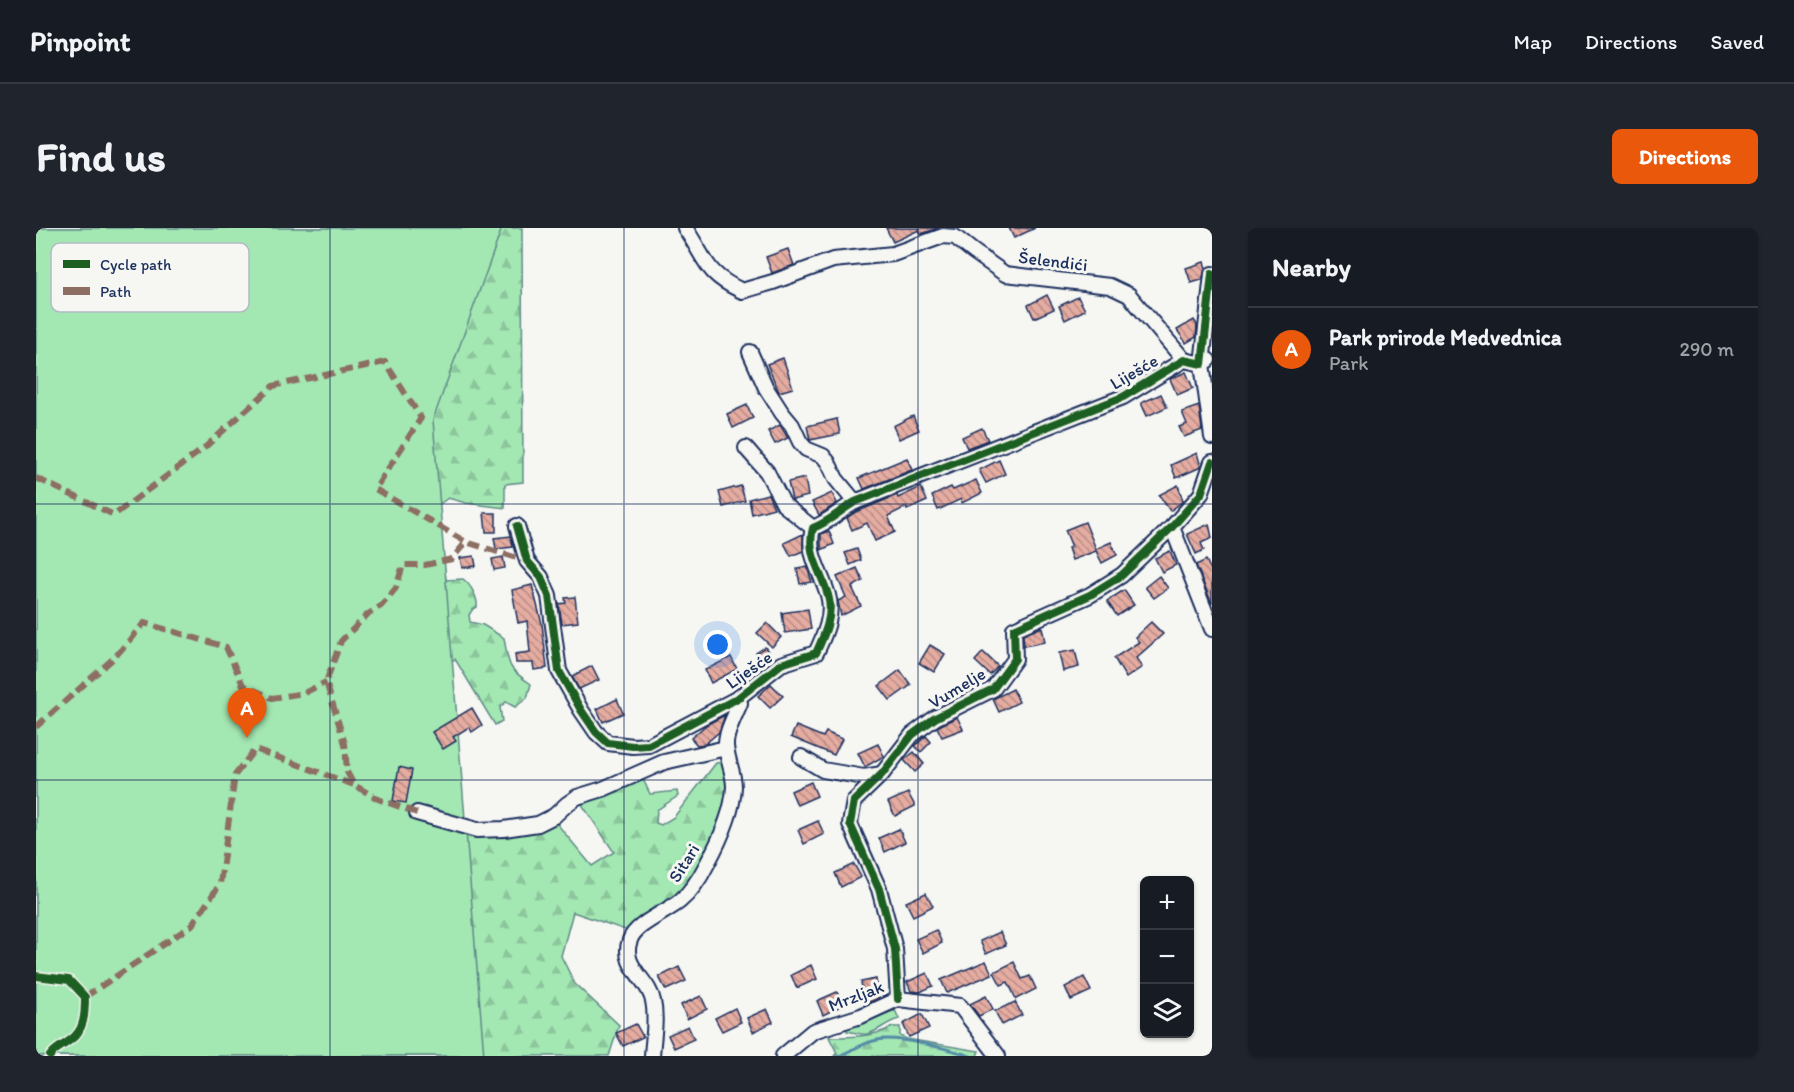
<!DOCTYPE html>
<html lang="en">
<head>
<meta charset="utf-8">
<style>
  body { margin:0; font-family:Itim,sans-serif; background:#20242c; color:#f1f3f6 }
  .controls { position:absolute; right:18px; bottom:18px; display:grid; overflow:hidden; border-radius:9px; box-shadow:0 2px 4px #0004 }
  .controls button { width:54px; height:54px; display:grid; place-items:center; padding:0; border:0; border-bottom:2px solid #363941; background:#171b24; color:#f1f3f6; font:30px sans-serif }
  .you { position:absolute; left:682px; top:417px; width:21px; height:21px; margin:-15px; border:4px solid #fff; border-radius:50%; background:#1a73e8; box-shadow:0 0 0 9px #1a73e833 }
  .badge { display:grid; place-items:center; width:39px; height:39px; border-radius:50%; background:#ea580c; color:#fff; font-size:20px; font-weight:700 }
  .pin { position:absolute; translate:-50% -50px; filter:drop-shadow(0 2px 3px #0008) }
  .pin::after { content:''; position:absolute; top:32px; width:21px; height:18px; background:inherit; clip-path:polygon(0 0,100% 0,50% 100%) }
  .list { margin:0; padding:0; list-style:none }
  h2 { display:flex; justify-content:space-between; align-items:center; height:78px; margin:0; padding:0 24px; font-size:26px }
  h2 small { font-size:20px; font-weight:400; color:#9ea1a6 }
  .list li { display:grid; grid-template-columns:39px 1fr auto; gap:18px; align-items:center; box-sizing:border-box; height:84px; padding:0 24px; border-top:2px solid #363941 }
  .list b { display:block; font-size:22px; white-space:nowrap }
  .list p { margin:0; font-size:20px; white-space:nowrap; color:#9ea1a6 }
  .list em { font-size:20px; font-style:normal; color:#9ea1a6 }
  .icon { flex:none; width:33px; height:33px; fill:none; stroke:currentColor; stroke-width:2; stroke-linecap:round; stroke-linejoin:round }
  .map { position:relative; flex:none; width:1176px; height:828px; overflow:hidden; border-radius:9px }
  header { display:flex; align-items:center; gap:36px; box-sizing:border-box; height:84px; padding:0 30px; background:#171b24; border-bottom:2px solid #363941 }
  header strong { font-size:28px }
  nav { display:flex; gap:33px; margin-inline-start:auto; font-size:21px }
  .intro { display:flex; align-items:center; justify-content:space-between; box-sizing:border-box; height:144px; padding:0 36px }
  h1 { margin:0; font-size:42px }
  .button { padding:15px 27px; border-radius:9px; background:#ea580c; color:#fff; font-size:21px; font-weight:700 }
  main { display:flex; gap:36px; padding:0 36px }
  aside { flex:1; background:#171b24; border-radius:9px; box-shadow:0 2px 4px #0004 }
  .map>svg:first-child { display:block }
  .forest { fill:url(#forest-firs); stroke:#5f8b88; stroke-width:1.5 }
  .park { fill:#a3e7b2; stroke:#5f8b88; stroke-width:1.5 }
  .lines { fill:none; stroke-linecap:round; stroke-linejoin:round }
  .stream { stroke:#558ba8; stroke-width:3 }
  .building { fill:url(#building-back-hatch); stroke:#1b2f5e; stroke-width:1.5 }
  .minor-casing { stroke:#1b2f5e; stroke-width:18 }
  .minor { stroke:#f6f6f2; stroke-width:14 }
  .quiet { stroke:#8d6e63; stroke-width:6; stroke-dasharray:12 6; stroke-linecap:butt }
  .cycleway-casing { stroke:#f6f6f2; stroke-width:11 }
  .cycleway { stroke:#1b5e20; stroke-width:8 }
  .grid { fill:none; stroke:#1b2f5e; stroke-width:1.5; stroke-opacity:0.55 }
  .labels { text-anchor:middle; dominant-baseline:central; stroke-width:6; stroke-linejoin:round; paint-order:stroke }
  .street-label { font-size:18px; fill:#1b2f5e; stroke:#f6f6f2 }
  .key { fill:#f6f6f2; stroke:#b4bac6; stroke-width:1.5 }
  .key-label { font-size:16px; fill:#1b2f5e }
</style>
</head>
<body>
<header>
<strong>Pinpoint</strong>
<nav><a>Map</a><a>Directions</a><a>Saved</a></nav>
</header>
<div class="intro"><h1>Find us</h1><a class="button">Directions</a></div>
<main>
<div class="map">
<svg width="1176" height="828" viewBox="0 0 1176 828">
  <defs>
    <pattern id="forest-firs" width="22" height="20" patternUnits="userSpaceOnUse" patternTransform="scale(1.5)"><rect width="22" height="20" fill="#a3e7b2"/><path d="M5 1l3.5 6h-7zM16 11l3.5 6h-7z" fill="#8cc69c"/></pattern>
    <pattern id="building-back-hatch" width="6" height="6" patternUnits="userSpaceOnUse" patternTransform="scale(1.5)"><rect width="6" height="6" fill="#e5aca1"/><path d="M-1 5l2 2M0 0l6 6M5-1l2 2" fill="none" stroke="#b98c86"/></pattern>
  </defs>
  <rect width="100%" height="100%" fill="#f6f6f2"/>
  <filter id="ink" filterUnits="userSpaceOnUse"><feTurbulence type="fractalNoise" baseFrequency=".0167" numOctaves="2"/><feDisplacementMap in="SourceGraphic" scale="12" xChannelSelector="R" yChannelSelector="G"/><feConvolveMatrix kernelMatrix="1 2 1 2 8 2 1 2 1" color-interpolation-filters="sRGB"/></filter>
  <g filter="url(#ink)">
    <g class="forest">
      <path d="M0 0H486L487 254 469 256V280L430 275 412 270 401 278 410 352 427 351C435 357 442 370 441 379L436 382 433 387 434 394 447 397 468 410C473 438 471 440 495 456L491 470 479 479 470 474 464 479 466 493 459 497 419 431 307 497 429 601 517 591 556 638 578 624 543 572 606 549 614 566 641 563 642 568 621 582 620 595 625 597 638 589 680 535 689 534 693 569 677 614 655 658 595 704 537 684 525 728 539 756 583 797 573 828H0Z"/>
      <path d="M857 799H864V808L871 811 943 823 941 828H798L801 825 793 809C816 809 837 809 857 799Z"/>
    </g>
    <g class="park">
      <polygon points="0,0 466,0 397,192 448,828 0,828"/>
      <path d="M859 782 863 791C850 794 842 804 831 806 826 807 817 804 811 803V797L824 796Z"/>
    </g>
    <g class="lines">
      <path class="stream" d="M803 828C818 821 834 811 851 811 871 811 915 821 934 828"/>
    </g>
    <g class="building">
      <polygon points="850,0 903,0 885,6 883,2 857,14"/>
      <polygon points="973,0 999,0 978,10"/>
      <polygon points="752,21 758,37 736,45 730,29"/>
      <polygon points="1168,34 1170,40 1166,52 1155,55 1150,40"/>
      <polygon points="1011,67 1018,81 998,90 992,77"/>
      <polygon points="1042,69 1049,82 1029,92 1023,78"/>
      <polygon points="1158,92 1161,97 1160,109 1150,115 1141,102"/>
      <polygon points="747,130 757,160 743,164 731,136"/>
      <polygon points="1150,144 1157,160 1141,167 1134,151"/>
      <polygon points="1125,166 1131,179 1111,188 1105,175"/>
      <polygon points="711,177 717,190 697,200 691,186"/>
      <polygon points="1163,178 1166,202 1148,209 1143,199 1151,196 1146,184"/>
      <polygon points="877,188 883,202 863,211 857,198"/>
      <polygon points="801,191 804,206 774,212 771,198"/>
      <polygon points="744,197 752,210 739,216 732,203"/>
      <polygon points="946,200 952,212 931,220 926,209"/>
      <polygon points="1161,225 1165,239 1140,250 1135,237"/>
      <polygon points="871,230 876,242 828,261 823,250"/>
      <polygon points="963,232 969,246 950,255 943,242"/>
      <polygon points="769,250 772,268 756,272 752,254"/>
      <polygon points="940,252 946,265 926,275 925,271 902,282 896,268 915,259 917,262"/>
      <polygon points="1142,257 1147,273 1134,283 1123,267"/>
      <polygon points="705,258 709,273 687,279 683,264"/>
      <polygon points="885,259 891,273 871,282 870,279 852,288 859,304 839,313 831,295 816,302 811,290 818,285 861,267 862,270"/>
      <polygon points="796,265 801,275 783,287 776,274"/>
      <polygon points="732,266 738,280 716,286 713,271"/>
      <polygon points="448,285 460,285 460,304 450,304"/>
      <polygon points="1049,294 1060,321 1075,314 1081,327 1066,335 1060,323 1036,332 1032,320 1036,319 1029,302"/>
      <polygon points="1173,296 1176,310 1165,315 1168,322 1160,326 1151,306"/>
      <polygon points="793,303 798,316 785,322 785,306"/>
      <polygon points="767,306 767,323 755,328 748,315"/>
      <polygon points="475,308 477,319 460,321 458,310"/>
      <polygon points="821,321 825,332 814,337 809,325"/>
      <polygon points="1134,323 1140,337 1126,344 1119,330"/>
      <polygon points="438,328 440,338 426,340 424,330"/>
      <polygon points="467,329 469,340 458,342 456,331"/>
      <polygon points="1170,332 1176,344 1176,376 1160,337"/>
      <polygon points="771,339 776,354 764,356 761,341"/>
      <polygon points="821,340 827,353 816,359 825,378 805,388 802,373 810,369 801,349"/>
      <polygon points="1123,348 1132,360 1118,370 1109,359"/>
      <polygon points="496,357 506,396 511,440 498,442 497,435 480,435 479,426 494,424 491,393 482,395 476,362"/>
      <polygon points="1088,362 1098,377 1081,388 1071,373"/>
      <polygon points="539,369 542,394 526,396 523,376 530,375 529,370"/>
      <polygon points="772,381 775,401 749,405 746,385"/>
      <polygon points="1115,394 1127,406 1100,430 1106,439 1090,450 1078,430 1103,414 1099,409"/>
      <polygon points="731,395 745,409 736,419 721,405"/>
      <polygon points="1006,399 1009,414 988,418 987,407"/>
      <polygon points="894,417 909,426 898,444 883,435"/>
      <polygon points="729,419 737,431 729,437 720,425"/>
      <polygon points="1039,422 1043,439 1027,443 1023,425"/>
      <polygon points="947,424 962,438 954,447 939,433"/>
      <polygon points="695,429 701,441 675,455 669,442"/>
      <polygon points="556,438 563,452 543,461 536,448"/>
      <polygon points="864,442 875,457 854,472 843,458"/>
      <polygon points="735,456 747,468 734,480 722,468"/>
      <polygon points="977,461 983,474 963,484 957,471"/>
      <polygon points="581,471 587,485 567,494 561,481"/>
      <polygon points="436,480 446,497 436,504 433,499 417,509 420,513 407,521 396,504"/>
      <polygon points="689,487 683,504 669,516 661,517 655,510 670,497"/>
      <polygon points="921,489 927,501 906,509 901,499"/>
      <polygon points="760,498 787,509 790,504 806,511 798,527 755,509"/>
      <polygon points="890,508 895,514 885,524 879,518"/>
      <polygon points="842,516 848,528 829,539 822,525"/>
      <polygon points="878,524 888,536 879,544 868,532"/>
      <polygon points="363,539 376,542 370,575 357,573"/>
      <polygon points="775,554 781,568 761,577 755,563"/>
      <polygon points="872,565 879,578 859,588 852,574"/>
      <polygon points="782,593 788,606 768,616 762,602"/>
      <polygon points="863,601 869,614 849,624 843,610"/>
      <polygon points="818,636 825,649 805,659 799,645"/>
      <polygon points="890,665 897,678 877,688 870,674"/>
      <polygon points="900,702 906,715 887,725 880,711"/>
      <polygon points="964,704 970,717 950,726 944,713"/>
      <polygon points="950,733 956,746 911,765 905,752"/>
      <polygon points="978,734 986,751 994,748 1000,761 980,771 972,754 965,757 958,744"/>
      <polygon points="775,737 781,751 761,760 755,747"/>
      <polygon points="643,739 650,753 630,762 623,749"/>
      <polygon points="891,745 897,758 884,764 875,763 871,754"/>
      <polygon points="1048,749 1055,763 1035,772 1029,759"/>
      <polygon points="840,751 843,770 829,776 825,754"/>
      <polygon points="801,764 807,777 787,787 781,773"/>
      <polygon points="665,768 671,781 651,791 645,777"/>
      <polygon points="950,768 957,781 943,788 934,776"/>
      <polygon points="979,774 986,787 966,797 959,783"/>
      <polygon points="699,780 705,794 686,803 679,790"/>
      <polygon points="731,781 737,794 717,804 711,790"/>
      <polygon points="886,786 893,800 873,809 867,796"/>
      <polygon points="600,796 607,809 587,818 580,805"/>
      <polygon points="652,798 658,811 638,820 632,807"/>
    </g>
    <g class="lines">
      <g class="minor-casing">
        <g id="minor">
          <path d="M649 0C671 32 668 45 706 63L737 54 797 32 857 26 907 8 919 9 938 24 969 46 1074 58 1093 67 1148 132"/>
          <polyline points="714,124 730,160 746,185 756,197 764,214 770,221 787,228 792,234 800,251 819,274"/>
          <polyline points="1172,132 1166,136 1176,209"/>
          <polyline points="710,220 731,244 748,277 777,300"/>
          <path d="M481 298 491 333 505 349 513 368 523 443 545 482 560 504 572 515 597 518 613 517 702 470 745 436 780 425C788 408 798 387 792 367 785 343 770 326 777 300 795 293 803 283 819 274L1087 169 1148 132 1166 136 1176 46"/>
          <polyline points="1136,299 1176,401"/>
          <polyline points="765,529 787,542 828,549 846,546"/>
          <polyline points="381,585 441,602 468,601 502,596 518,588 531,576 541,569 567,561 628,534 690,520"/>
          <polyline points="862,771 859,721 843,661 814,596 818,573 846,546 876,507 899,490 957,461 979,431 978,401 1054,367 1086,347 1136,299 1165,266 1176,234"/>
          <path d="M616 828C617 810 621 791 617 773 613 751 584 738 594 712 599 696 631 684 644 673 656 663 664 650 671 636 683 614 697 584 698 559 698 544 691 532 690 518 689 505 699 488 704 475L702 470"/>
          <polyline points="747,828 777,803 825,788 862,771 924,778 962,828"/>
        </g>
      </g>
      <use href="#minor" class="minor"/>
      <g class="quiet">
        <polyline points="0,250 78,287 167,221 237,158 349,134 385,190 339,261 430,314 491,333"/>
        <polyline points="0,499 79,429 108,395 190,419 207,457 236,470 268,465 290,454"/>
        <polyline points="381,585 342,571 318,557 311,544 309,516 290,454 305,413 332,386 345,378 360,360 367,337 389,337 416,331 430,314"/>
        <polyline points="49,769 156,697 184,656 199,547 219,521 318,557"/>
      </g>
      <g class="cycleway-casing">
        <g id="cycleway">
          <path d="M481 298 491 333 505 349 513 368 523 443 545 482 560 504 572 515 597 518 613 517 702 470 745 436 780 425C788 408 798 387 792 367 785 343 770 326 777 300 795 293 803 283 819 274L1087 169 1148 132 1166 136 1176 46"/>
          <path d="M0 748 33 752 49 769C49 785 49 803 33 813 25 819 20 820 14 828"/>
          <polyline points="862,771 859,721 843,661 814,596 818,573 846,546 876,507 899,490 957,461 979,431 978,401 1054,367 1086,347 1136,299 1165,266 1176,234"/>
        </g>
      </g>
      <use href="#cycleway" class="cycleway"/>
    </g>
  </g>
  <path class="grid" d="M294 0V828M588 0V828M882 0V828M0 276H1176M0 552H1176"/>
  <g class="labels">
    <g class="street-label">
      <text transform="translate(1017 33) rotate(7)">Šelendići</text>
      <text transform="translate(1098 144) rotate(-30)">Liješće</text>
      <text transform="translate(713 442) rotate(-35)">Liješće</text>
      <text transform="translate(921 460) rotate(-31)">Vumelje</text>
      <text transform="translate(648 635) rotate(-58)">Sitari</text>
      <text transform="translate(820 768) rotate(-21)">Mrzljak</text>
    </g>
  </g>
  <rect x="15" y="15" width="198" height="69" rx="9" class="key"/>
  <rect x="27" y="32" width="27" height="8" fill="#1b5e20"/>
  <rect x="27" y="59" width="27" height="8" fill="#8d6e63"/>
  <g class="key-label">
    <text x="64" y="42">Cycle path</text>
    <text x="64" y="69">Path</text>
  </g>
</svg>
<div class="controls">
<button>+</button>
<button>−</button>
<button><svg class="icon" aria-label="layers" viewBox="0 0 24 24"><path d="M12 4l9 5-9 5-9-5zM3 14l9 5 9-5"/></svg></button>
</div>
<div class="you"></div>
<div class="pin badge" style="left:211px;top:510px">A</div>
</div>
<aside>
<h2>Nearby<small></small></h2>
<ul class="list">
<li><span class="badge">A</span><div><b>Park prirode Medvednica</b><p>Park</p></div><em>290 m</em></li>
</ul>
</aside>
</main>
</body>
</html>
